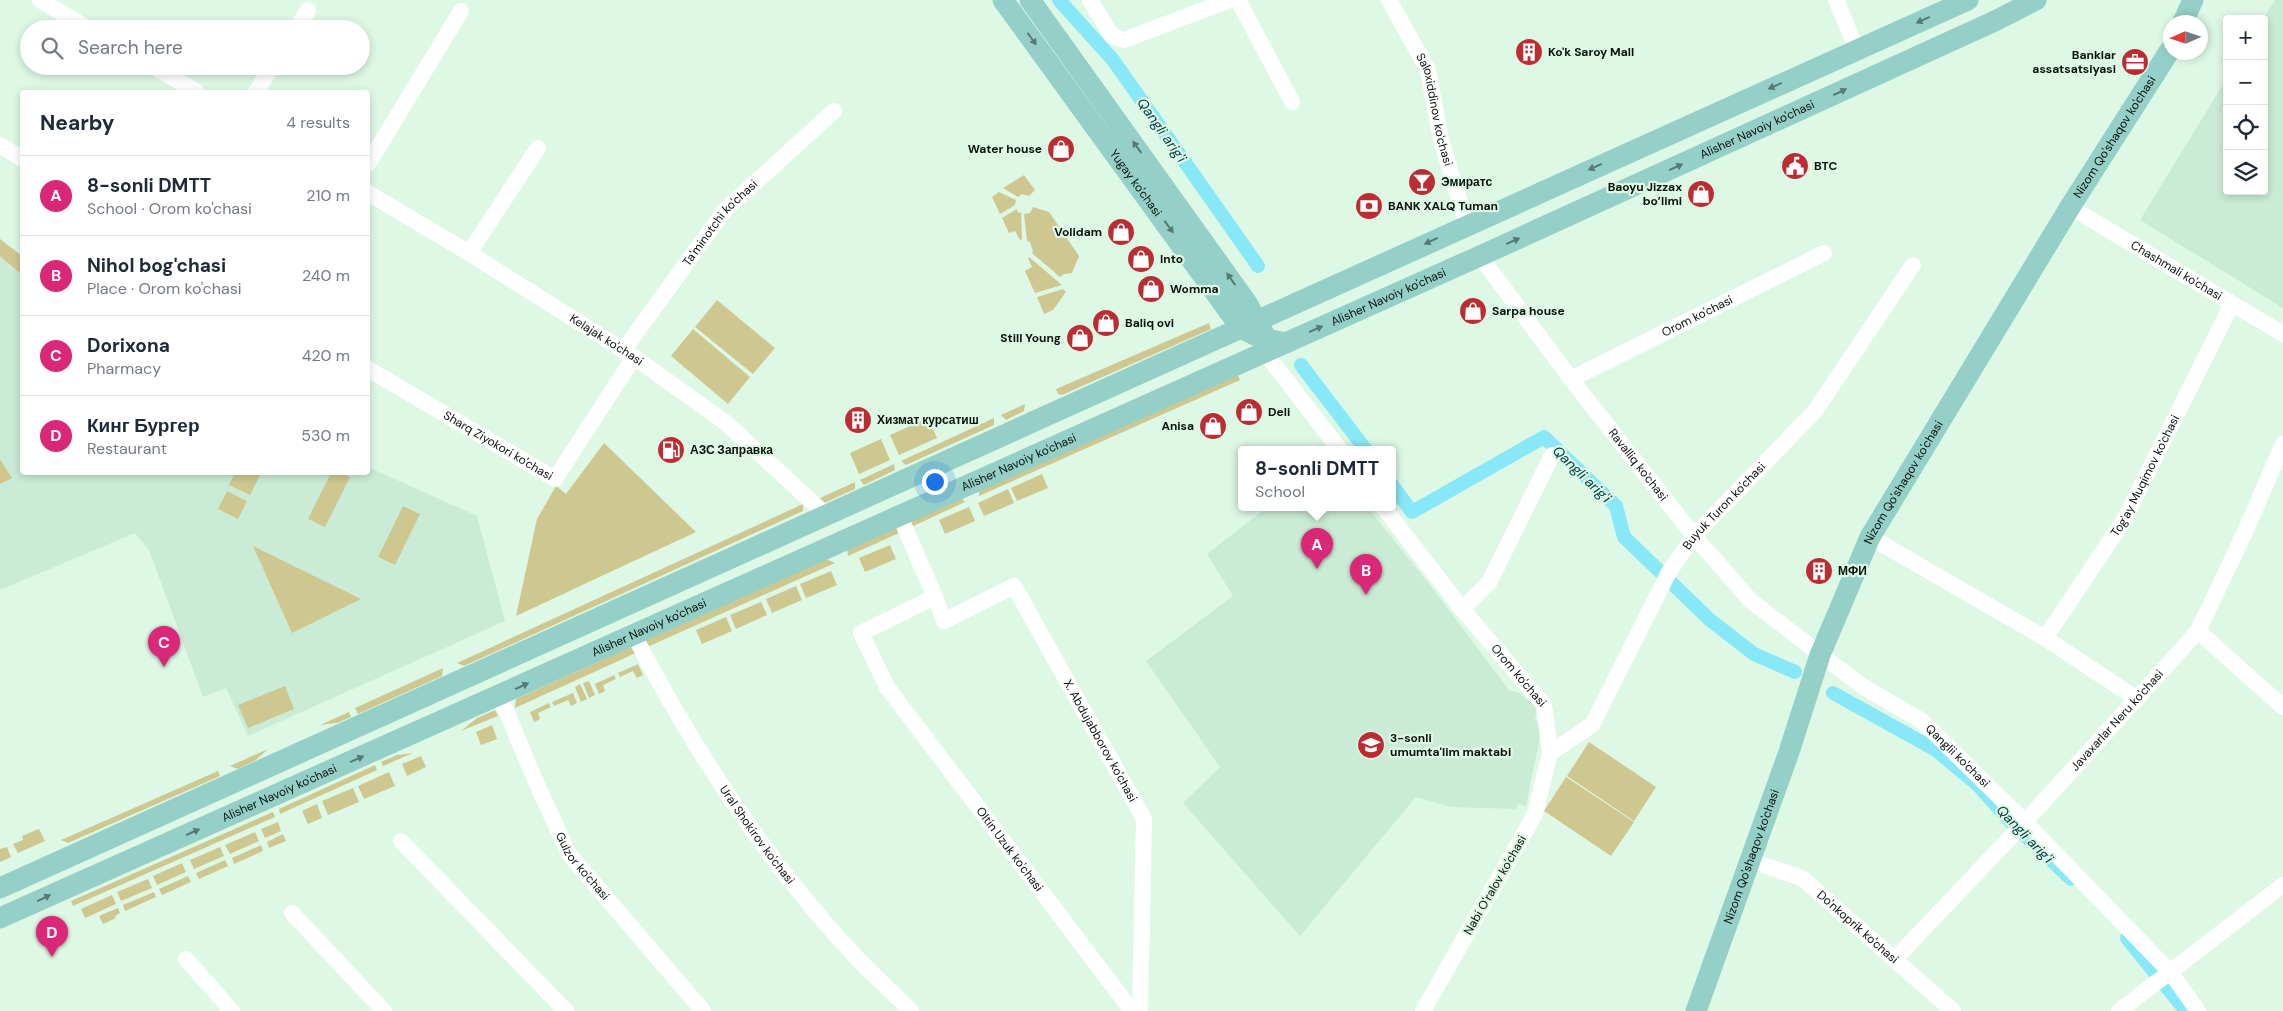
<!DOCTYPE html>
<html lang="en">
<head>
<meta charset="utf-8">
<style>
  body { margin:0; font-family:"DM Sans",sans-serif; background:#f2f2f3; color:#1f2937 }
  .controls { position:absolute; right:15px; top:15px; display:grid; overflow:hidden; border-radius:5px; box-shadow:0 2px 8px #0003 }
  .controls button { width:45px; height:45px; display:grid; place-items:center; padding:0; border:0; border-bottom:1px solid #e0e1e3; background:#fff; color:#1f2937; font:25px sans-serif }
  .compass { position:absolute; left:2163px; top:15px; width:45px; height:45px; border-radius:50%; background:#fff; box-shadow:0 2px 8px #0003; rotate:267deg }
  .you { position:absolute; left:934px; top:481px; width:18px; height:18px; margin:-12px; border:4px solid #fff; border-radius:50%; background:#1a73e8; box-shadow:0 0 0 8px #1a73e833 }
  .badge { display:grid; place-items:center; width:32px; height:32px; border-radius:50%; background:#db2777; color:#fff; font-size:16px; font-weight:700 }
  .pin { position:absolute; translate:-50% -41px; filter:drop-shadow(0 1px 2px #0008) }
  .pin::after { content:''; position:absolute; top:26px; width:18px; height:15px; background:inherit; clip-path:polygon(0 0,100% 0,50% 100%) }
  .popup { position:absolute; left:1238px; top:446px; width:158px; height:65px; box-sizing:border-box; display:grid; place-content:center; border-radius:5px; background:#fff; filter:drop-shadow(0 1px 4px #0005); font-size:16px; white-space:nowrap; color:#747a83 }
  .popup b { font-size:19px; color:#1f2937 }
  .popup::after { content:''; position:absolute; left:50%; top:100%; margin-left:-10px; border:10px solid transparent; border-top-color:#fff }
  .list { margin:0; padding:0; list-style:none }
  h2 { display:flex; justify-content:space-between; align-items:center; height:65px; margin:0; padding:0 20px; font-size:21px }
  h2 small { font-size:16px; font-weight:400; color:#747a83 }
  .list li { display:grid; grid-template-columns:32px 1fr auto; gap:15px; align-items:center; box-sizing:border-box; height:80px; padding:0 20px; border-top:1px solid #e0e1e3 }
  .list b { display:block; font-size:19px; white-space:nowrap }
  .list p { margin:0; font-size:16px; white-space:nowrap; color:#747a83 }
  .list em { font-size:16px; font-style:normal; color:#747a83 }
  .icon { flex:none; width:28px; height:28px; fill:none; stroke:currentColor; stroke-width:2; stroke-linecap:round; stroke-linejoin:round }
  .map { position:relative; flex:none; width:2283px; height:1011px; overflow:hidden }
  .search { position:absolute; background:#fff; box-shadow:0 2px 8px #0003; left:20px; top:20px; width:350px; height:55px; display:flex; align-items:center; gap:12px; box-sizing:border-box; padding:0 18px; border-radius:28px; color:#747a83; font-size:19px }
  .panel { position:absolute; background:#fff; box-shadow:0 2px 8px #0003; left:20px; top:90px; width:350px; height:385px; border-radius:5px }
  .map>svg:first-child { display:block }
  .built { fill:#caecd6 }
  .green { fill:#cec890 }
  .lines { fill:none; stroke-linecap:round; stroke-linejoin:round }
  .canal { stroke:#89e8f7; stroke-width:14 }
  .minor { stroke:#fff; stroke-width:16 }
  .major { stroke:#94d0c7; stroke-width:21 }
  .oneway { fill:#557a72 }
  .labels { text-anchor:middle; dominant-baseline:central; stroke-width:4.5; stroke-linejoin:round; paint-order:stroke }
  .poi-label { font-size:12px; font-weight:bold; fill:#08110b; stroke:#def8e6; text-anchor:start }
  .street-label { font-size:12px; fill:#08110b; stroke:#def8e6 }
  .water-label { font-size:14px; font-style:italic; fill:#03424a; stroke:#def8e6 }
</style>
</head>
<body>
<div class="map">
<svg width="2283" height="1011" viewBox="0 0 2283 1011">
  <rect width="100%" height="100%" fill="#def8e6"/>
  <g class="built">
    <polygon points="2275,0 2283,0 2283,308 2140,220 2227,78 2227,191 2264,191 2263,19"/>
    <polygon points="0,239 22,256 22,472 368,472 368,467 477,516 505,621 248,736 226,688 203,697 149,550 135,533 0,590"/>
    <polygon points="1266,508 1368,508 1430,585 1509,690 1519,693 1537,707 1535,721 1543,722 1526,806 1519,804 1516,809 1451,807 1416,797 1300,936 1183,803 1220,767 1146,661 1233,596 1207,554"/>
  </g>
  <g class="green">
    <polygon points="1024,175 1035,190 1029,196 1022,194 1018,197 1003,188"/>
    <polygon points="999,192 1016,200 1015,205 1000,214 992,197"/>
    <polygon points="1033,207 1049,212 1079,256 1072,273 1064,274 1060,277 1032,253 1033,251 1030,242 1027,241 1024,214 1030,213"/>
    <polygon points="1017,209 1018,213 1021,212 1022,239 1020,240 1015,231 1009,233 1002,218"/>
    <polygon points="0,239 22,256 22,275 0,256"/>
    <polygon points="1029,257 1062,285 1035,293 1025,271 1032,267 1028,258"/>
    <polygon points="1063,289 1066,292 1053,310 1044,314 1037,297"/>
    <polygon points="717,300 775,348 753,374 695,327"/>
    <polygon points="1209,323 1211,329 1062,395 1058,394 1056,389"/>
    <polygon points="693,329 750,377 728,404 671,356"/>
    <polygon points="1237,373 1240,380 979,496 979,490"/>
    <polygon points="1025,404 1024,411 1006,420 1001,415"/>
    <polygon points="928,418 937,438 899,455 890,435"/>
    <polygon points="994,418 994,425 906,465 901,461"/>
    <polygon points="881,439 890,460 859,474 850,453"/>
    <polygon points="604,443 696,532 516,616 537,519 556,486 566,494"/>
    <polygon points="0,459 12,478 0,484"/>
    <polygon points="894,464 895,470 864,485 860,480"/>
    <polygon points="235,473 261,473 250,495 229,485"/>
    <polygon points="331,473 342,473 350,477 325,527 308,519"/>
    <polygon points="1042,474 1048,488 1017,501 1011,488"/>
    <polygon points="855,482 855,489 824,503 818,499"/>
    <polygon points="1008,489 1014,503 984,516 978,503"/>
    <polygon points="227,491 247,501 238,519 218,509"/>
    <polygon points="961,498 965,502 907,529 907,523"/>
    <polygon points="803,504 803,511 464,666 457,663"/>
    <polygon points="403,506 420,514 395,565 378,557"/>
    <polygon points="969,507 975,521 945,534 939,520"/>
    <polygon points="896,527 899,533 848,556 847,550"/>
    <polygon points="890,545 896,559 865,572 859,558"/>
    <polygon points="253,546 361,599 292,633"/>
    <polygon points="826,559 835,563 645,648 642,642"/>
    <polygon points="831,571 837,585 806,598 800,584"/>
    <polygon points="796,586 802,600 772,613 766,599"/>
    <polygon points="761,602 767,615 736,629 730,615"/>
    <polygon points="726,617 732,631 702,644 696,630"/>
    <polygon points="635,645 638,652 515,708 516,699"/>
    <polygon points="638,664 643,675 637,678 633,671 620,677 618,673"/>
    <polygon points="443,668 442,676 358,714 355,708"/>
    <polygon points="614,675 616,679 603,685 605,691 599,694 595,684"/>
    <polygon points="589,681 595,695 589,698 583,683"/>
    <polygon points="580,684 587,699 581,702 575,687"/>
    <polygon points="285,686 294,709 248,728 238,705"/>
    <polygon points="573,693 577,703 571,706 568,700 554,706 552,702"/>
    <polygon points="549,703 551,707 538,713 540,719 534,722 530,712"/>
    <polygon points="495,710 498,716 461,731 477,718"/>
    <polygon points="349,712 351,717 337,723 320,725"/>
    <polygon points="492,725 497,739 481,745 476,732"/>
    <polygon points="1589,742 1656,787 1634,821 1567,776"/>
    <polygon points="268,749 256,760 238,769 230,766"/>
    <polygon points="413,753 383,766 381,762 397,755"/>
    <polygon points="421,756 426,767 407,776 402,764"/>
    <polygon points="375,765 377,770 280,814 279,809"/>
    <polygon points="218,771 220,776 68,843 61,840"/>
    <polygon points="389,772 395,786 364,799 358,786"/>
    <polygon points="1566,777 1634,822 1611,856 1544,811"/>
    <polygon points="353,788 359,802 328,815 322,801"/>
    <polygon points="317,804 322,818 308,824 302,811"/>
    <polygon points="273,812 275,817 73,906 71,901"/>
    <polygon points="278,822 281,831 265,838 261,829"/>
    <polygon points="39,829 45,841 18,853 13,844 23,840 22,836"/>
    <polygon points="255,832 259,841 230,854 225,845"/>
    <polygon points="283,834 286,841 269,848 267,842"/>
    <polygon points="261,845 263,851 234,864 232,858"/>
    <polygon points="7,847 11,857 0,862 0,849"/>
    <polygon points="220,847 224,856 194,869 190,860"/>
    <polygon points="225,860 228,866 199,879 196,873"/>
    <polygon points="182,863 186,872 157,885 153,876"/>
    <polygon points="188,876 191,882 162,895 159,889"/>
    <polygon points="148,879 152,888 121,901 117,892"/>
    <polygon points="154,892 156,897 125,911 123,905"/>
    <polygon points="112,895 116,904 85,918 81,909"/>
    <polygon points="118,908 120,913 115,916 116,918 103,924 99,916"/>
  </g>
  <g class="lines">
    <g class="canal">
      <polyline points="1059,0 1113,60 1258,266"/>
      <polyline points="1301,365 1366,450"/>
      <polyline points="1392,485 1412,512 1544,437 1616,506 1624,537 1710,620 1754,654 1795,672"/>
      <polyline points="1833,693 1936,750 1978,785 2011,822 2071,879"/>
      <polyline points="2127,938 2186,1011"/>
    </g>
    <g class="minor">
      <polyline points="40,0 89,29"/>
      <polyline points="1090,0 1112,36 1124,40 1230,0"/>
      <polyline points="1238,0 1292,102"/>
      <path id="s1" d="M1389 0 1428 70 1441 140 1467 225"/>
      <polyline points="1836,0 1857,50"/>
      <polyline points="296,29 308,10"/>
      <polyline points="153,66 197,92"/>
      <polyline points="256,92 272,66"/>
      <polyline points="0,145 22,159"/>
      <polyline points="368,164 461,11"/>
      <path id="s2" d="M368 193 469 253 634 357 725 422 825 514"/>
      <path id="s3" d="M2070 207 2283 334"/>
      <polyline points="469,253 538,148"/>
      <path id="s4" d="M1480 256 1571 379 1694 536 1751 601 1862 686 1922 721 2025 822 2171 973 2198 1011"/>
      <path id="s5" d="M623 351 725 210 834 111"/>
      <polyline points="1263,353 1273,363 1340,450"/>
      <path id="s6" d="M368 369 555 479 634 357"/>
      <path id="s7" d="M1571 379 1824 253"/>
      <path id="s8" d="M1384 508 1462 609 1544 705 1550 753 1535 814 1423 1011"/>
      <path id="s9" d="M899 514 935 597 861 633 887 687 1132 1011"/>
      <polyline points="1870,537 2045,638 2137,699"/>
      <path id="s10" d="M935 597 944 621 1014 586 1144 819 1140 1011"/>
      <polyline points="1462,609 1489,583 1552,455"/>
      <polyline points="2198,631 2283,707"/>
      <path id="s11" d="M634 635C693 749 765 859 852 953 871 973 892 992 911 1011"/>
      <path id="s12" d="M2045 638 2124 520 2232 304"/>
      <path id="s13" d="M500 696 535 780 569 854 703 1011"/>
      <path id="s14" d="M1550 753 1592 725 1669 572 1694 536 1815 411 1913 265"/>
      <polyline points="401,841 566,1011"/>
      <path id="s15" d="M1751 861 1802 878 1953 1011"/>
      <polyline points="292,913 384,1011"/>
      <polyline points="186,959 232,1011"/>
      <path id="s16" d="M1895 959 2025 822 2198 631 2245 532 2283 444"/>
      <polyline points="2119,1011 2283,885"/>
    </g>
    <g class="major">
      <path id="s17" d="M1003 0 1241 328 1261 338 1286 343"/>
      <polyline points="1030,0 1247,303 1264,334"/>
      <polyline points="2183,22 2193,0"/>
      <path d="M0 888C655 590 1311 294 1968 0"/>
      <path id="s18" d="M0 918 1480 256 1997 20 2036 0"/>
      <path id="s19" d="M1696 1011 1789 752 1820 655 1870 537 2070 207 2170 50"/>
    </g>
  </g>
  <defs><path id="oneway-solid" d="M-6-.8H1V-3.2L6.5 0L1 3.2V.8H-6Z" transform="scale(1.25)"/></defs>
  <g class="oneway">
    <use href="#oneway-solid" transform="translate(1923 20) rotate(156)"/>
    <use href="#oneway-solid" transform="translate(1032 39) rotate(54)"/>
    <use href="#oneway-solid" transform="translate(1775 86) rotate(156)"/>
    <use href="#oneway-solid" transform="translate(1840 92) rotate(-25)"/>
    <use href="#oneway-solid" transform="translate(1137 147) rotate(-126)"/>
    <use href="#oneway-solid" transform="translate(1595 167) rotate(156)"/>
    <use href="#oneway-solid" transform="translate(1676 167) rotate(-24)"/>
    <use href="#oneway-solid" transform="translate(1169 227) rotate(54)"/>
    <use href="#oneway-solid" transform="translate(1431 241) rotate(155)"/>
    <use href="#oneway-solid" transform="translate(1513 241) rotate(-24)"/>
    <use href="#oneway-solid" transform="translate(1231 279) rotate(-125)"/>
    <use href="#oneway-solid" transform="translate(1316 329) rotate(-24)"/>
    <use href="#oneway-solid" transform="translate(522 686) rotate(-24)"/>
    <use href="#oneway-solid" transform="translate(357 759) rotate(-24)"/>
    <use href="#oneway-solid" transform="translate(193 832) rotate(-24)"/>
    <use href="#oneway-solid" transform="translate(44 898) rotate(-25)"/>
  </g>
  <defs>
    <g id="building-disc" transform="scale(1.4375)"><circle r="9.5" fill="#bc2d33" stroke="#def8e6"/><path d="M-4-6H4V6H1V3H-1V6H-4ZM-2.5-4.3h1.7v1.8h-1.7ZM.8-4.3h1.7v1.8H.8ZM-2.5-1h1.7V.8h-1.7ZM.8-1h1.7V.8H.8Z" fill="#fff"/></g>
    <g id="office-disc" transform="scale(1.4375)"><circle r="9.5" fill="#bc2d33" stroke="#def8e6"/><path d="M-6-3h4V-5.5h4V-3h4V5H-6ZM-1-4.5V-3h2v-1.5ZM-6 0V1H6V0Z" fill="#fff"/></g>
    <g id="shop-disc" transform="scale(1.4375)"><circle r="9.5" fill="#bc2d33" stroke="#def8e6"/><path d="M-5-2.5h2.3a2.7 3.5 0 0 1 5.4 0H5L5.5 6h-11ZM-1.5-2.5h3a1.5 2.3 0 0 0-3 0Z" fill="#fff"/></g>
    <g id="civic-disc" transform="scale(1.4375)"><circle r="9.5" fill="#bc2d33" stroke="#def8e6"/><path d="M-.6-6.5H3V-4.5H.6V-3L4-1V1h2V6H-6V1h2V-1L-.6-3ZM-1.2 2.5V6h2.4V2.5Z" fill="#fff"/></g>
    <g id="bar-disc" transform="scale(1.4375)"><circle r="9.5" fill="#bc2d33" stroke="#def8e6"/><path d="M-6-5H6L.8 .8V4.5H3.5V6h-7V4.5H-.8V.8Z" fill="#fff"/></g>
    <g id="bank-disc" transform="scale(1.4375)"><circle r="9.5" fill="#bc2d33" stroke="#def8e6"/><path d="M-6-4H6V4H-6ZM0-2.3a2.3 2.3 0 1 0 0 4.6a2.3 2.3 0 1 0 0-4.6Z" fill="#fff"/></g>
    <g id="fuel-disc" transform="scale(1.4375)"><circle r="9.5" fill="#bc2d33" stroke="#def8e6"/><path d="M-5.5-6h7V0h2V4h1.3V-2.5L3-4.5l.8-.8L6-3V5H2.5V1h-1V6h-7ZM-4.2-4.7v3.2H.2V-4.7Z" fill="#fff"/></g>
    <g id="school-disc" transform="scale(1.4375)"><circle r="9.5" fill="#bc2d33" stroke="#def8e6"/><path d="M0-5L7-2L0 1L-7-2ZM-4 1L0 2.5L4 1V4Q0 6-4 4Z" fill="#fff"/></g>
  </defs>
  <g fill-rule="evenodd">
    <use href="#building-disc" x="1529" y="52"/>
    <use href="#office-disc" x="2135" y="62"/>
    <use href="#shop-disc" x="1061" y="149"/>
    <use href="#civic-disc" x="1795" y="166"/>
    <use href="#bar-disc" x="1422" y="182"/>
    <use href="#shop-disc" x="1701" y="194"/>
    <use href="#bank-disc" x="1369" y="206"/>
    <use href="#shop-disc" x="1121" y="232"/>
    <use href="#shop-disc" x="1141" y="259"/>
    <use href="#shop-disc" x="1151" y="289"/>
    <use href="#shop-disc" x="1473" y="311"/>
    <use href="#shop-disc" x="1106" y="323"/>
    <use href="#shop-disc" x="1080" y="338"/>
    <use href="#shop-disc" x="1249" y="412"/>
    <use href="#building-disc" x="858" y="420"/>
    <use href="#shop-disc" x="1213" y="426"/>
    <use href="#fuel-disc" x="671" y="450"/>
    <use href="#building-disc" x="1819" y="571"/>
    <use href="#school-disc" x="1371" y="745"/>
  </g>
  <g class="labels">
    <g class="poi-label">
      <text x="1548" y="52">Ko'k Saroy Mall</text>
      <text x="2116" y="55" text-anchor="end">Banklar<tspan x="2116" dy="14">assatsatsiyasi</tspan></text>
      <text x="1042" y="149" text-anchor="end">Water house</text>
      <text x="1814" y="166">BTC</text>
      <text x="1441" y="182">Эмиратс</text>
      <text x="1682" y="187" text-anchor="end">Baoyu Jizzax<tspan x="1682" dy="14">bo’limi</tspan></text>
      <text x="1388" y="206">BANK XALQ Tuman</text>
      <text x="1102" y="232" text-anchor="end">Volidam</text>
      <text x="1160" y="259">Into</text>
      <text x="1170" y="289">Womma</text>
      <text x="1492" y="311">Sarpa house</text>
      <text x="1125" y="323">Baliq ovi</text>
      <text x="1061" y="338" text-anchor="end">Still Young</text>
      <text x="1268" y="412">Deli</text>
      <text x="877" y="420">Хизмат курсатиш</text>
      <text x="1194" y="426" text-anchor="end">Anisa</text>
      <text x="690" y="450">АЗС Заправка</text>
      <text x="1838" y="571">МФИ</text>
      <text x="1390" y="738">3-sonli<tspan x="1390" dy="14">umumta'lim maktabi</tspan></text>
    </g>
    <g class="street-label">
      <text stroke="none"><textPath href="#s1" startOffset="120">Saloxiddinov ko'chasi</textPath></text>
      <text stroke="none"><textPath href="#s18" startOffset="1926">Alisher Navoiy ko'chasi</textPath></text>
      <text stroke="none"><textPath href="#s19" startOffset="974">Nizom Qo'shaqov ko'chasi</textPath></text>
      <text stroke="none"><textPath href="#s17" startOffset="226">Yugay ko'chasi</textPath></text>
      <text stroke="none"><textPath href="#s5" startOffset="161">Ta'minotchi ko'chasi</textPath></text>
      <text stroke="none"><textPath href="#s3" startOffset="124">Chashmali ko'chasi</textPath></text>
      <text stroke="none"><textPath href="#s18" startOffset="1521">Alisher Navoiy ko'chasi</textPath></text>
      <text stroke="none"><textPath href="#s7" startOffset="141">Orom ko'chasi</textPath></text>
      <text stroke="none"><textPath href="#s2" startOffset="280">Kelajak ko'chasi</textPath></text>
      <text stroke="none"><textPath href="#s6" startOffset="151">Sharq Ziyokori ko'chasi</textPath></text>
      <text stroke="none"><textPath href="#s18" startOffset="1116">Alisher Navoiy ko'chasi</textPath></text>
      <text stroke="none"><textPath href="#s4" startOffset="262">Ravalliq ko'chasi</textPath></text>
      <text stroke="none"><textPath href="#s12" startOffset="191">Tog'ay Muqimov ko'chasi</textPath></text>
      <text stroke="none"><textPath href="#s19" startOffset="569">Nizom Qo'shaqov ko'chasi</textPath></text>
      <text stroke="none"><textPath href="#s14" startOffset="308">Buyuk Turon ko'chasi</textPath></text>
      <text stroke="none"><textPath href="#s18" startOffset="711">Alisher Navoiy ko'chasi</textPath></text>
      <text stroke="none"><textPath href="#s8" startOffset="215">Orom ko'chasi</textPath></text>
      <text stroke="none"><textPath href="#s16" startOffset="326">Javaxarlar Neru ko'chasi</textPath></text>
      <text stroke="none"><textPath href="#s10" startOffset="281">X. Abdujabborov ko'chasi</textPath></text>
      <text stroke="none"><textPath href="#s4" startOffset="698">Qanglii ko'chasi</textPath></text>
      <text stroke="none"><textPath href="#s18" startOffset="306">Alisher Navoiy ko'chasi</textPath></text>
      <text stroke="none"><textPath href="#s11" startOffset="235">Ural Shokirov ko'chasi</textPath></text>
      <text stroke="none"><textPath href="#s9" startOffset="436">Oltin Uzuk ko'chasi</textPath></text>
      <text stroke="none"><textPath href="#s19" startOffset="164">Nizom Qo'shaqov ko'chasi</textPath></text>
      <text stroke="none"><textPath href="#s13" startOffset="190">Gulzor ko'chasi</textPath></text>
      <text transform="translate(1495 885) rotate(-60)">Nabi O'ralov ko'chasi</text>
      <text stroke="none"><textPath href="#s15" startOffset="128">Do'nkoprik ko'chasi</textPath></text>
    </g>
    <g class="water-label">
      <text transform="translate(1162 130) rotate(55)">Qangli arig'i</text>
      <text transform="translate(1582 474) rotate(44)">Qangli arig'i</text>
      <text transform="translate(2025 834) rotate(46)">Qangli arig'i</text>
    </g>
  </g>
</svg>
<div class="controls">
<button>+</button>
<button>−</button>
<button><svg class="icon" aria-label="locate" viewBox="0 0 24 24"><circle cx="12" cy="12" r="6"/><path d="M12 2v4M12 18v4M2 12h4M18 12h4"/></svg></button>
<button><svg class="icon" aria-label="layers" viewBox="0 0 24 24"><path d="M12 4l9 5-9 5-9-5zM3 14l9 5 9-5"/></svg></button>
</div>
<svg class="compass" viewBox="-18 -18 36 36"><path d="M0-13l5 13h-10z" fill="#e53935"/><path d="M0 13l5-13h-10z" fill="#747a83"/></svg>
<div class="you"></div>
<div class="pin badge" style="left:1317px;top:569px">A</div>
<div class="popup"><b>8-sonli DMTT</b>School</div>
<div class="pin badge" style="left:1366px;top:595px">B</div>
<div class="pin badge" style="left:164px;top:667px">C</div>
<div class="pin badge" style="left:52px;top:957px">D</div>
<div class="search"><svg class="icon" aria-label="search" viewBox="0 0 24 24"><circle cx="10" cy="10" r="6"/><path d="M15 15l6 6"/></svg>Search here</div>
<section class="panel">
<h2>Nearby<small>4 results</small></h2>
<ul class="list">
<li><span class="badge">A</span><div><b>8-sonli DMTT</b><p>School · Orom ko'chasi</p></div><em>210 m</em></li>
<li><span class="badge">B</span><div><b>Nihol bog'chasi</b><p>Place · Orom ko'chasi</p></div><em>240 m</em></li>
<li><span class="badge">C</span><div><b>Dorixona</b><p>Pharmacy</p></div><em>420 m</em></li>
<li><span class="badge">D</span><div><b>Кинг Бургер</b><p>Restaurant</p></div><em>530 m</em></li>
</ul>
</section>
</div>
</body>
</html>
